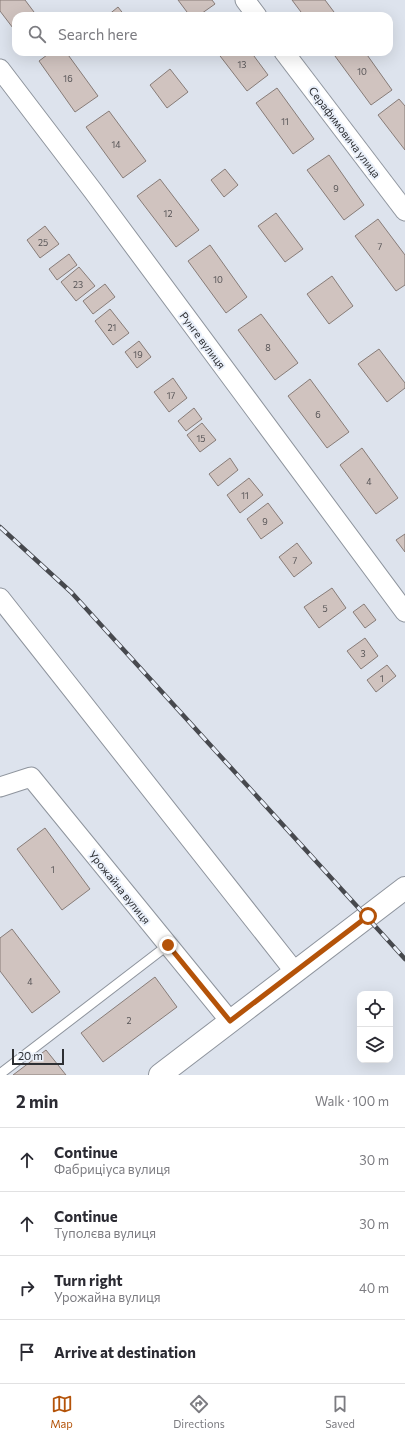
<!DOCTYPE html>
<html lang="en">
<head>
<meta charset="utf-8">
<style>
  body { margin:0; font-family:Commissioner,sans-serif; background:#f2f2f3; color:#2b2b33 }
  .controls { position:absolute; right:12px; bottom:12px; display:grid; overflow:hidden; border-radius:8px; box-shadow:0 4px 16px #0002 }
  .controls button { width:36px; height:36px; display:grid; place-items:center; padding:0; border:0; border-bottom:1px solid #e1e1e2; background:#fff; color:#2b2b33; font:20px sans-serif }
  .scale { position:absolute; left:12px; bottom:10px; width:52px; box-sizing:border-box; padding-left:4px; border:2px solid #2d2f33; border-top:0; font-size:11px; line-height:14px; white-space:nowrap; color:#2d2f33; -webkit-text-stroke:3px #eaf0fa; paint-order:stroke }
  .stop { position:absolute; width:12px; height:12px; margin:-9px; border:3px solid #b45309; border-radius:50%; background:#fff }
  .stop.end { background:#b45309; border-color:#fff; box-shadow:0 1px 4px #0008 }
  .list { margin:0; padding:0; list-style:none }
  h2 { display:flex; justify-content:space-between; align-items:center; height:52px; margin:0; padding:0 16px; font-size:17px }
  h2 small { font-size:13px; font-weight:400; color:#7c7c81 }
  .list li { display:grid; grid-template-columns:26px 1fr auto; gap:12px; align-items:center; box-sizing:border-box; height:64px; padding:0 16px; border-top:1px solid #e1e1e2 }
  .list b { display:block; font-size:15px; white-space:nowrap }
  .list p { margin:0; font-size:13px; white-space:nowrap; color:#7c7c81 }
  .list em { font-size:13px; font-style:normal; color:#7c7c81 }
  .icon { flex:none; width:22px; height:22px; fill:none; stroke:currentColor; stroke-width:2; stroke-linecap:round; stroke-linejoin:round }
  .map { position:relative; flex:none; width:405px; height:1075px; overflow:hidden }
  .search { position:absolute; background:#fff; box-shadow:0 4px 16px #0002; left:12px; right:12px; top:12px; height:44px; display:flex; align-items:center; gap:10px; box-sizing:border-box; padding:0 14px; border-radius:12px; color:#7c7c81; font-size:15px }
  .sheet { height:308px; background:#fff }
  nav { display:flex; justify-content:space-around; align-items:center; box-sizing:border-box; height:56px; border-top:1px solid #e1e1e2; background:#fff; font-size:11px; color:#7c7c81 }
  nav a { display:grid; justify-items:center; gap:2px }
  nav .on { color:#b45309 }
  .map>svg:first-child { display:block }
  .building { fill:#d0c3bf; stroke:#877c78 }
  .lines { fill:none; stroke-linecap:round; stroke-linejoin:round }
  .service-casing { stroke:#8e949d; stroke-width:11 }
  .minor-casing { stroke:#8e949d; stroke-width:21 }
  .secondary-casing { stroke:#8e949d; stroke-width:24 }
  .service { stroke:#fff; stroke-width:9 }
  .minor { stroke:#fff; stroke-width:19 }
  .secondary { stroke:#fff; stroke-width:22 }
  .rail-casing { stroke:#47494e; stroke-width:4.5 }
  .rail { stroke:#eaf0fa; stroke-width:3; stroke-dasharray:9; stroke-linecap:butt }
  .route { stroke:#b45309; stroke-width:5 }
  .labels { text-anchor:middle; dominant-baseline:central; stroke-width:4; stroke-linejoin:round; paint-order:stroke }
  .number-label { font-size:9px; fill:#565456 }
  .street-label { font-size:11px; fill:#2d2f33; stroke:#eaf0fa }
</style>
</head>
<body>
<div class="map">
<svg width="405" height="1075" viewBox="0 0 405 1075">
  <rect width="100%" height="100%" fill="#dde3ed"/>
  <g class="building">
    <polygon points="0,0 25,0 37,16 16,16 16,32 0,11"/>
    <polygon points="178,0 212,0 215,4 198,16 190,16"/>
    <polygon points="292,0 325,0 337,16 304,16"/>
    <polygon points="118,7 125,16 107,16"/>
    <polygon points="51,52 66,52 98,96 75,112 39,61"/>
    <polygon points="217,52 251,52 268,75 247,91"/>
    <polygon points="332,52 365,52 392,90 371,105"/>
    <polygon points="170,69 188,92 167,108 150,85"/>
    <polygon points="277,88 314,139 293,154 256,103"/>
    <polygon points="399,99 405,106 405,150 378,115"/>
    <polygon points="109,111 146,161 123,178 86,127"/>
    <polygon points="329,155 364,205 344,220 307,170"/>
    <polygon points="225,169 238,185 224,197 211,180"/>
    <polygon points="160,179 199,230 176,247 137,196"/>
    <polygon points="276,213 303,249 285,262 258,226"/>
    <polygon points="378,219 405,255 405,285 396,291 355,236"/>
    <polygon points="45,226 59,244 40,258 27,240"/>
    <polygon points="210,245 247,297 226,313 188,261"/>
    <polygon points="69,254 77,265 57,280 49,269"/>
    <polygon points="79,267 95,286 76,301 61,282"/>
    <polygon points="332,276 353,306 329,324 307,294"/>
    <polygon points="105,284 115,297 93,314 83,301"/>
    <polygon points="110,309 129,333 113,345 95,321"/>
    <polygon points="261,314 298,363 275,380 238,330"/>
    <polygon points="139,341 151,357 137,368 125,352"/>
    <polygon points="379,349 405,383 405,388 387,402 358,364"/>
    <polygon points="173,378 187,398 169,412 154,392"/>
    <polygon points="310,379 349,432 327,448 288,396"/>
    <polygon points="194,408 202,419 186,431 178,421"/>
    <polygon points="202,423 216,440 200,452 187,435"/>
    <polygon points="362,448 398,498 376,514 340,465"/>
    <polygon points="230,458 238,470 218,486 209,474"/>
    <polygon points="249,478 263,495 240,513 227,495"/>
    <polygon points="268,503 283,523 261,539 247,519"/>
    <polygon points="405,534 405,552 396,540"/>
    <polygon points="297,543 312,563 294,577 279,557"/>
    <polygon points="332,588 346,608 319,628 304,607"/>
    <polygon points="364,604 376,620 365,628 353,612"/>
    <polygon points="365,638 378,656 361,669 347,651"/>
    <polygon points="387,665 396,676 376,692 367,680"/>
    <polygon points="45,828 90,889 62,910 17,849"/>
    <polygon points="12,929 60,992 32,1013 0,971 0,938"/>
    <polygon points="155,977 177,1007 103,1062 81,1033"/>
    <polygon points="46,1050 66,1075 13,1075"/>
  </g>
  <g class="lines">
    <g class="service-casing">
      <polyline id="service" points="0,1074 168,945"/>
    </g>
    <g class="minor-casing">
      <g id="minor">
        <polyline points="245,0 257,16"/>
        <polyline points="284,52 405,211"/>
        <polyline points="0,69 93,191 405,612"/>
        <polyline points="0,598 295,972"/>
        <polyline points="0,787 31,777 230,1021"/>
      </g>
    </g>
    <g class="secondary-casing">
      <polyline id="secondary" points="160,1075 405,888"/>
    </g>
    <use href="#service" class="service"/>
    <use href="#minor" class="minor"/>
    <use href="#secondary" class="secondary"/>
    <g class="rail-casing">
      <polyline id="rail" points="0,527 71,592 405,959"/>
    </g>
    <use href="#rail" class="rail"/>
  </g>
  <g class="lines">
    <polyline class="route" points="168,945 230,1021 368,916"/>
  </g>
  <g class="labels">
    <g class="number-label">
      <text x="242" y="64">13</text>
      <text x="362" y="71">10</text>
      <text x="68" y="78">16</text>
      <text x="285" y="121">11</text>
      <text x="116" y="144">14</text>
      <text x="336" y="188">9</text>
      <text x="168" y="213">12</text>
      <text x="43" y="242">25</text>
      <text x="380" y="246">7</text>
      <text x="218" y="279">10</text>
      <text x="78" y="284">23</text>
      <text x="112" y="327">21</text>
      <text x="268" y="347">8</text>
      <text x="138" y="354">19</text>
      <text x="171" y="395">17</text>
      <text x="318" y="414">6</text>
      <text x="201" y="438">15</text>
      <text x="369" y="481">4</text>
      <text x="245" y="495">11</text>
      <text x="265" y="521">9</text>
      <text x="295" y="560">7</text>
      <text x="325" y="608">5</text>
      <text x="363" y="653">3</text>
      <text x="382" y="678">1</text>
      <text x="53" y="869">1</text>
      <text x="30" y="981">4</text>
      <text x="129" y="1020">2</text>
    </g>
    <g class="street-label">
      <text transform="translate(345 132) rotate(53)">Серафимовича улица</text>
      <text transform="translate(203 340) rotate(53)">Рунге вулиця</text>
      <text transform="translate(120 887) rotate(51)">Урожайна вулиця</text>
    </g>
  </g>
</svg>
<div class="controls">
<button><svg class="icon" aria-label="locate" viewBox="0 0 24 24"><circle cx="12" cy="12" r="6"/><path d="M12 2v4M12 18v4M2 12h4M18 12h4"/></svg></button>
<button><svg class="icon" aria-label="layers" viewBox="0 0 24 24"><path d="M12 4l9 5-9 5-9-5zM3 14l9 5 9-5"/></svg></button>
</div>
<div class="scale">20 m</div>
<div class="stop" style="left:368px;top:916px"></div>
<div class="stop end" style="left:168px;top:945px"></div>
<div class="search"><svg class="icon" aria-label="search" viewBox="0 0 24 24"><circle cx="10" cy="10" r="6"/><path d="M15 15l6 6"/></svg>Search here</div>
</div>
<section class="sheet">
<h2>2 min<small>Walk · 100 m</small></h2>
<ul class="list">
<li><svg class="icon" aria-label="ahead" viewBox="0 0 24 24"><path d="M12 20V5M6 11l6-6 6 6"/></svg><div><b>Continue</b><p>Фабриціуса вулиця</p></div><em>30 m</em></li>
<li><svg class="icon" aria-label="ahead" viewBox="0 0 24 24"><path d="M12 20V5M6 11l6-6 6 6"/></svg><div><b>Continue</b><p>Туполєва вулиця</p></div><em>30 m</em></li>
<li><svg class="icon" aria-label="right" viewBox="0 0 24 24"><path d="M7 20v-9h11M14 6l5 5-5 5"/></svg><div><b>Turn right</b><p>Урожайна вулиця</p></div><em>40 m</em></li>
<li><svg class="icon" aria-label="arrive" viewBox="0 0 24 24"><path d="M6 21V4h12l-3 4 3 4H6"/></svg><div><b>Arrive at destination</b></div></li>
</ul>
</section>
<nav>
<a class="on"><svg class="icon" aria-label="map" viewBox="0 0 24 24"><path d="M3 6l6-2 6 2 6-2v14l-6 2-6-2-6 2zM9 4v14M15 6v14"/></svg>Map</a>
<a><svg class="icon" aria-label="directions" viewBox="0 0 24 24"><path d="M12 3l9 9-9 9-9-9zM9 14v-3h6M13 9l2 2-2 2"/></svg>Directions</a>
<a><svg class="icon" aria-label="saved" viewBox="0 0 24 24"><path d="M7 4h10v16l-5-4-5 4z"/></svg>Saved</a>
</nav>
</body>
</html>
